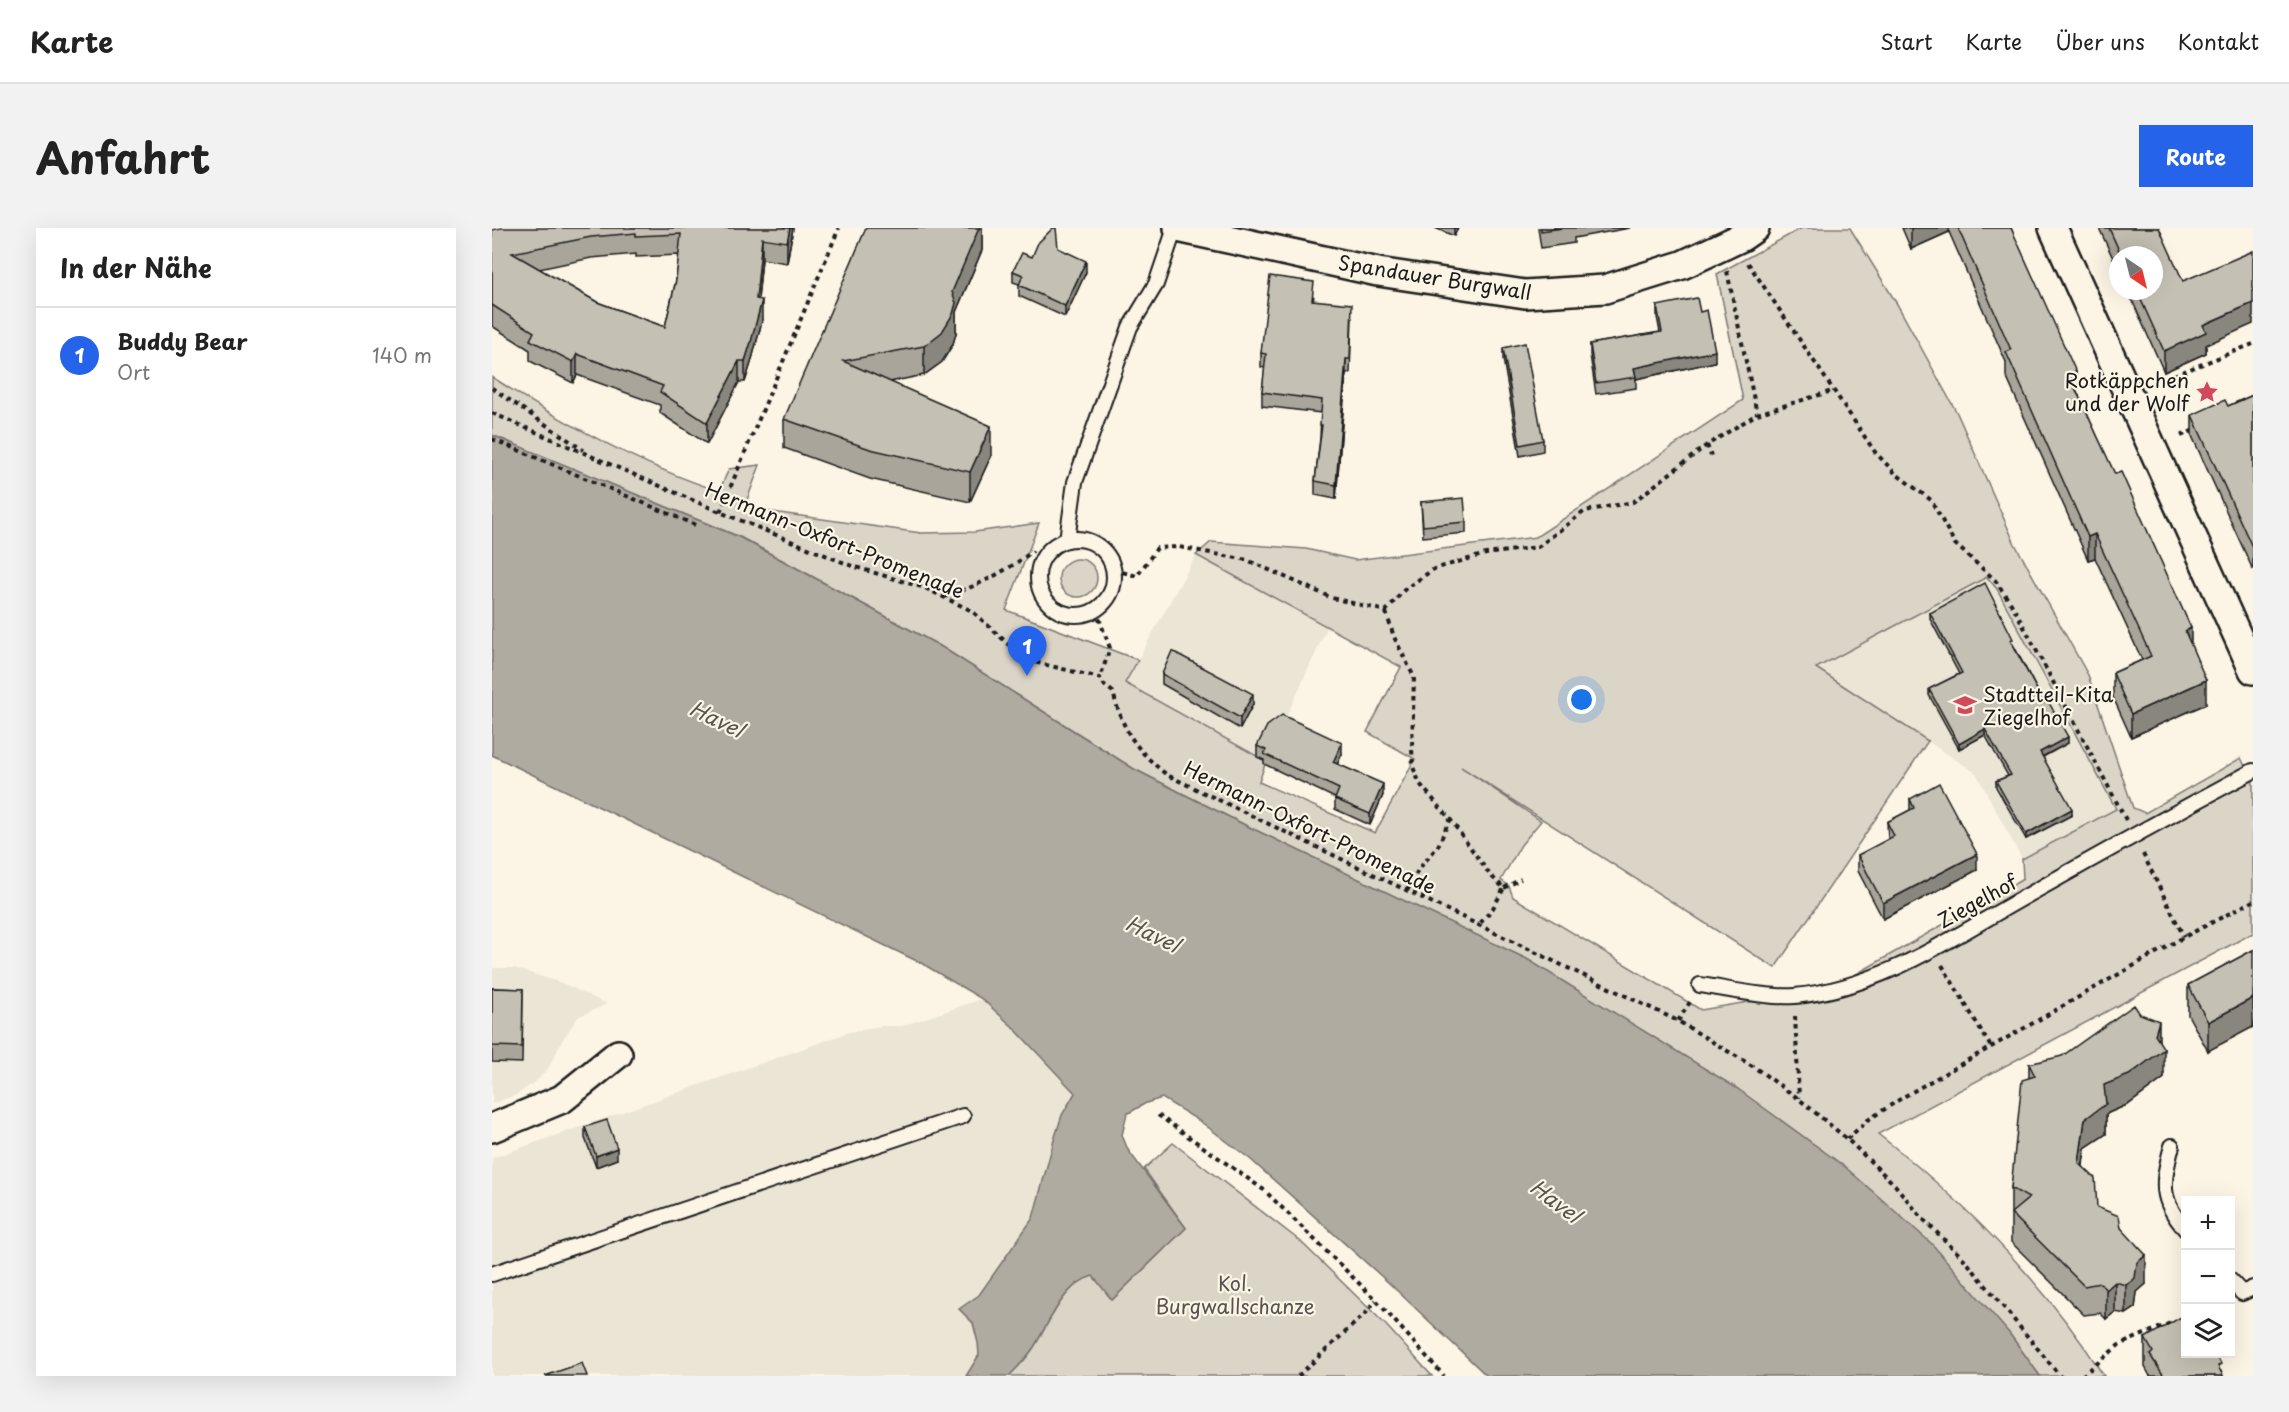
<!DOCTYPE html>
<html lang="de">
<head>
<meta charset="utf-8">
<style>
  body { margin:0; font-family:"Playpen Sans",sans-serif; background:#f2f2f2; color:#222 }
  .controls { position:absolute; right:18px; bottom:18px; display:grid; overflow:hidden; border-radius:0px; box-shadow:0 6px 24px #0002 }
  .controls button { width:54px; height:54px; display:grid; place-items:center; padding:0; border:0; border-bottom:2px solid #e0e0e0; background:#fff; color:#222; font:30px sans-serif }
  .compass { position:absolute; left:1617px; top:18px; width:54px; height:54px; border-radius:50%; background:#fff; box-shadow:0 6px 24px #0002; rotate:145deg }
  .you { position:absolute; left:1090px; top:472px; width:21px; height:21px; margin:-15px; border:4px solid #fff; border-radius:50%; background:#1a73e8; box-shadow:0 0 0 9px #1a73e833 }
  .badge { display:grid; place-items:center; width:39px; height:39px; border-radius:50%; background:#2563eb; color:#fff; font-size:20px; font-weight:700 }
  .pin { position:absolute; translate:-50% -50px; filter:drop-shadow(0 2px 3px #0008) }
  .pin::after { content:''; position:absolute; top:32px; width:21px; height:18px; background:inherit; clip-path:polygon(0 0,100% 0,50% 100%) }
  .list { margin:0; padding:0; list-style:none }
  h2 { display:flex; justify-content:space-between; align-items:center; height:78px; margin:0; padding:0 24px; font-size:26px }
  h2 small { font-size:20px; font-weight:400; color:#767676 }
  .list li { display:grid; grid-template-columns:39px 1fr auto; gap:18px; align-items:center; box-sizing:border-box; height:96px; padding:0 24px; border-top:2px solid #e0e0e0 }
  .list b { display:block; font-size:22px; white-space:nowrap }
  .list p { margin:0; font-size:20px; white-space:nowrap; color:#767676 }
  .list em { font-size:20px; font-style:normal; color:#767676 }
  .icon { flex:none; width:33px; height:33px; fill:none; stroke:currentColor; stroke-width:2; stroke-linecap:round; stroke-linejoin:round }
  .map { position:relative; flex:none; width:1761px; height:1148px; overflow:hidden; border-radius:0px }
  header { display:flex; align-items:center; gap:36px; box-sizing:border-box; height:84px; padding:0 30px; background:#fff; border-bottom:2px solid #e0e0e0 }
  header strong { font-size:28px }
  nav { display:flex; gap:33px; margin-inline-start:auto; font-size:21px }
  .intro { display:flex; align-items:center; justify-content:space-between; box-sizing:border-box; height:144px; padding:0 36px }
  h1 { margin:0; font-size:42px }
  .button { padding:15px 27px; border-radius:0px; background:#2563eb; color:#fff; font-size:21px; font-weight:700 }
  main { display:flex; gap:36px; padding:0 36px }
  aside { flex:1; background:#fff; border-radius:0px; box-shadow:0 6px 24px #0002 }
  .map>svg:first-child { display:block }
  .built { fill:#ebe5d6 }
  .green { fill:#dbd5c8; stroke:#7c7872; stroke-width:1.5; fill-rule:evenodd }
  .water { fill:#b0aba1; stroke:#75726c; stroke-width:1.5 }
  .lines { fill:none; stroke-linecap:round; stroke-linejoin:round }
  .service-casing { stroke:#1c1c1c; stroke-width:18 }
  .minor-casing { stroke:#1c1c1c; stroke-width:32 }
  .path { stroke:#1c1c1c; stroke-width:4; stroke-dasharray:4.5 4.5; stroke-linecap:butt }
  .service { stroke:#fcf5e5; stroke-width:14 }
  .minor { stroke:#fcf5e5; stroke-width:27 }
  .wall { fill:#a9a59a; stroke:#1c1c1c; stroke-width:1.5; fill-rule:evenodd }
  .shaded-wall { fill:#89867d; stroke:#1c1c1c; stroke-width:1.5 }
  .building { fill:#c4c0b3; stroke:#1c1c1c; stroke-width:1.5; fill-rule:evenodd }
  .labels { text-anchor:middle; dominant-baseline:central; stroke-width:4.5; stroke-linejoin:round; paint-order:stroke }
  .street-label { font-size:20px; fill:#1c1c1c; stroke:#fcf5e5 }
  .poi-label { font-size:20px; fill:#1c1c1c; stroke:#fcf5e5; text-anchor:end }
  .park-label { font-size:20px; fill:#555450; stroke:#fcf5e5 }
  .water-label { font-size:21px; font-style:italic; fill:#575551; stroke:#fcf5e5 }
</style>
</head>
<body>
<header>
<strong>Karte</strong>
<nav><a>Start</a><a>Karte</a><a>Über uns</a><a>Kontakt</a></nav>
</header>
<div class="intro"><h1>Anfahrt</h1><a class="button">Route</a></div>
<main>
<aside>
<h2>In der Nähe<small></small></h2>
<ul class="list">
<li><span class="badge">1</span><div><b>Buddy Bear</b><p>Ort</p></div><em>140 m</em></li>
</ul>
</aside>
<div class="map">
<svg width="1761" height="1148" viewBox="0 0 1761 1148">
  <rect width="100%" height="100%" fill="#fcf5e5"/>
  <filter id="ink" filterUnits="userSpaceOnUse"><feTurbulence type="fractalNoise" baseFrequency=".0167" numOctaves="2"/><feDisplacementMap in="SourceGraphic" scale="12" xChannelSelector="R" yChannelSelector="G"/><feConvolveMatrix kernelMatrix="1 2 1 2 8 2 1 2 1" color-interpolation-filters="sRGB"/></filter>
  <g filter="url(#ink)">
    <g class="built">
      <polygon points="704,327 836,398 774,533 633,455"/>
      <polygon points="1495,348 1505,361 1624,581 1530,631 1484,545 1324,440"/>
      <polygon points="0,740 22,740 70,755 115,776 86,789 71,811 56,841 43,854 24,867 0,876"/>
      <polygon points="490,771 520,798 583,866 570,887 562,912 541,990 487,1068 468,1081 481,1095 486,1115 487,1127 474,1148 0,1148 0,930 358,804 388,798 410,798"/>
    </g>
    <g class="green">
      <path d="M1310 0H1358L1405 76 1465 185 1523 316 1596 447 1641 580 1653 585 1749 530 1761 554V705L1386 906C1473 974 1552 1055 1612 1148H1548L1517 1105 1246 861 1034 731 755 598 642 541 448 418 248 309 0 207V149C66 192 152 239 227 263L237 241 268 237 252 280 429 305 483 304 547 295 514 382 646 432 633 455 774 533 767 554 883 605 923 531 875 504 909 439 704 327 719 314 814 321 863 332 1044 309 1251 172 1225 46ZM1495 349 1505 361 1624 581 1530 631 1531 651 1340 760 1209 782 1021 669 1017 658 1009 652 1029 617 1049 593 969 539 1283 740 1436 513 1324 440Z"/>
      <circle cx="586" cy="350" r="19"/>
      <path d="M681 915 808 1013 892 1095 940 1148H517C526 1139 535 1130 542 1119 558 1094 571 1057 601 1047L620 1072 694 1000 652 941Z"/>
    </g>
    <path class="water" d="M0 207 247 309 448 418 642 541 755 598 1035 731 1246 861 1352 938 1440 1016 1517 1105 1548 1148H995L898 1056 758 931 709 894 670 870 654 875 635 886 630 907 636 922 694 1000 620 1072 601 1048C571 1056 557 1095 542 1119 535 1130 526 1139 517 1148H474L487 1127 486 1115 481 1095 467 1081 487 1067 541 990 562 912 570 887 583 865 520 798 490 771 431 736 0 527Z"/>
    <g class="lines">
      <g class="service-casing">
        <g id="service">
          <circle cx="584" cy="349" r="38"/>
          <polyline points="575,312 583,254 638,99 664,56 683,0"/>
          <path d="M1208 757C1236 761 1275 770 1303 768 1390 760 1464 707 1538 666 1612 624 1686 583 1761 543"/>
          <path d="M1680 918C1670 954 1667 972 1694 1002"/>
          <polyline points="0,1046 471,888"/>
          <polyline points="1738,1052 1750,1065 1761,1060"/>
        </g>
      </g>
      <g class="minor-casing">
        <g id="minor">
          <polyline points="686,0 886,44 1033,66 1113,61 1190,37 1250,9 1263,0"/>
          <polyline points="1561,0 1761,442"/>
          <polyline points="0,900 70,871 126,826"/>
        </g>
      </g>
      <g class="path">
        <polyline points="1256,35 1383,224 1404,246 1439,272 1463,316 1503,352 1522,380 1634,592"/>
        <polyline points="1235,43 1265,186"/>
        <polyline points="1665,154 1761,116"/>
        <polyline points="0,160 91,222"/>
        <path d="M0 185 228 284 360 338 433 360 480 383 534 432 608 450 613 458 621 464C631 503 643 521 675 547L1186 793 1262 839 1307 871 1355 911 1403 957 1430 990 1473 1032 1568 1148"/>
        <polyline points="1689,208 1704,201"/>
        <polyline points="0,211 206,298"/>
        <polyline points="1215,217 1219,228"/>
        <polyline points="228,284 347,0"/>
        <polyline points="622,342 645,348 665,320 687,319 755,332 840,370 894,383 913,361 942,341 994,326 1046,319 1093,283 1141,274 1215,217 1265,186 1340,163"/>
        <path d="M452 369C484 359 515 343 541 323"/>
        <polyline points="604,382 618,420 608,450"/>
        <polyline points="894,384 902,409 922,449 920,521 921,539 928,556 958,591 998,647 1012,660 1001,680 986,698"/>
        <polyline points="1651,626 1692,709"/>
        <polyline points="1012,660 1029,651"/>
        <polyline points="915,663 926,642 946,618 958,591"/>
        <polyline points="1450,737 1499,819"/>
        <polyline points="1303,788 1307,870"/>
        <polyline points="1186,793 1198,774"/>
        <polyline points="666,887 772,962 884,1072 952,1148"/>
        <polyline points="1355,911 1376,892 1413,868 1692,709 1761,673"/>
        <polyline points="806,1148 875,1084 884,1072"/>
        <polyline points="1590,1148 1627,1117 1681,1094"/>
      </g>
      <use href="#service" class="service"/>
      <use href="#minor" class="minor"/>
    </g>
    <g class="wall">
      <path d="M301 0 295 35 270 31 266 71 270 93 259 135 253 154H247L215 216 168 185V177L85 147 81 155 38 133V122L0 98V2ZM144 26V29L187 27 184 52 173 99 105 74 47 41 99 30Z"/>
      <polygon points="490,0 490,22 464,84 464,105 461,116 450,134 432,147 398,154 499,228 478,274 378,251 292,220 292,191"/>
      <polygon points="943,0 966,0 962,8"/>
      <polygon points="1046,0 1138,0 1082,10 1082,15 1049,20"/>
      <polygon points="1410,0 1519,0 1584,161 1699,417 1714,476 1639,509 1621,469 1621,445 1650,432 1603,330 1596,332 1514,148 1514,134 1457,4 1419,21"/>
      <polygon points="1607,0 1667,0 1714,117 1714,125 1672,144 1636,63 1662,63 1662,27 1626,27 1626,41"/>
      <polygon points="566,20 594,44 573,89 527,68 527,56 521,54 521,43 540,29"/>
      <polygon points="822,68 821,72 860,90 858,145 854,145 844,271 823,267 823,253 828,210 829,185 770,178 770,164 773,140 769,139 769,125"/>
      <polygon points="1165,78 1208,84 1223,134 1144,151 1144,160 1104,166 1098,127 1098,116 1168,104 1165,89"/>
      <polygon points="1011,120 1051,212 1051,223 1028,228 1011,131"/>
      <polygon points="1761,167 1761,342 1700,208 1700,187 1736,178"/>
      <polygon points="929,274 974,294 974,305 931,309"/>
      <polygon points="1438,385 1521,416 1552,475 1576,515 1551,529 1580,587 1534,611 1504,559 1504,553 1516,548 1493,507 1467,521 1437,467 1437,461 1467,446 1438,391"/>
      <polygon points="670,446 761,476 748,501 670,456"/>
      <polygon points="765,518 850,526 845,536 891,567 878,597 843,581 843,570 772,536 772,532 765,529"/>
      <polygon points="1418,571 1485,642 1391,691 1366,643 1366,627 1396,612 1395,594 1418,582"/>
      <polygon points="1761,722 1716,823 1696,787 1696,757"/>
      <polygon points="0,760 31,761 30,835 0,834"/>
      <polygon points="1667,813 1672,850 1637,876 1614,886 1614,906 1593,920 1591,938 1605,979 1629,1000 1654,1056 1645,1064 1643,1080 1634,1086 1623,1084 1614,1091 1608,1085 1592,1087 1519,1014 1519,960 1537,850 1537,836"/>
      <polygon points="93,899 125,931 104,939 93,910"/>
      <polygon points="1653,1110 1729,1143 1731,1148 1658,1148 1653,1139"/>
    </g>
    <g class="shaded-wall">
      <polygon points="298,0 301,0 295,35 295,14"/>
      <polygon points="482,0 490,0 490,22 464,84 464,105 461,116 450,134 432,147 432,118 460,64"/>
      <polygon points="962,0 966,0 962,8"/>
      <polygon points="1419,0 1457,0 1457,4 1419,21"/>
      <polygon points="270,10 270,31 264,92 264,71"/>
      <polygon points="594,33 594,44 573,89 573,78"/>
      <polygon points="270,72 270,93 259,135 253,154 253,133"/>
      <polygon points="1761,75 1761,96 1714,117 1714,125 1672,144 1672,123 1711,97"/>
      <polygon points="1223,123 1223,134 1144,151 1142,140"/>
      <polygon points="85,126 85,147 81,155 81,134"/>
      <polygon points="854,131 854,145 844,271 844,257"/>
      <polygon points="247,133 247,154 215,216 215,195"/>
      <polygon points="1584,144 1584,167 1577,147"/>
      <polygon points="499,198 499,228 478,274 478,244"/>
      <polygon points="1603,306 1603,330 1596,332 1596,309"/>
      <polygon points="1699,400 1699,424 1693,403"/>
      <polygon points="1714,452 1714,476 1639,509 1639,486"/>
      <polygon points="761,466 761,476 748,501 748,490"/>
      <polygon points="1493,501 1493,507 1467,521 1467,516"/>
      <polygon points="1576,509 1576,515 1548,530 1548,524"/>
      <polygon points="850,515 850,526 841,545 841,534"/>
      <polygon points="891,556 891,567 878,597 878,586"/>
      <polygon points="1580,581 1580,587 1534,611 1534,606"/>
      <polygon points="1485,626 1485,642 1391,691 1391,675"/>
      <polygon points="1761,770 1761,799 1716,823 1716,794"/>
      <polygon points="1667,793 1667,822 1672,821 1672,850 1637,876 1614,886 1614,906 1593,920 1587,964 1587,935 1593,891 1612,857 1663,807"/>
      <polygon points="125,920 125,931 104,939 104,928"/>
      <polygon points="1654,1027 1654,1056 1645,1064 1643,1080 1634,1086 1634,1057 1645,1035"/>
      <polygon points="1623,1054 1623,1084 1614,1091 1614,1062"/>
    </g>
    <g class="building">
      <path d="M9 0H298L295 14 270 10 264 71 270 72 259 114 253 133H247L215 195 168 164 171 158 85 126 81 134 38 112 42 104 0 77V2ZM144 5V8L189 6 184 52 173 99 105 74 20 25 99 9Z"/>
      <polygon points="374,0 487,0 460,64 464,75 461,86 450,104 432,118 351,133 499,198 478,244 378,221 292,191"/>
      <polygon points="561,0 564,0 566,20 594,33 573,78 527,57 531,47 521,43 530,25 540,29 546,15"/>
      <polygon points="1049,0 1071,0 1049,3"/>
      <polygon points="1466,0 1519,0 1584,144 1577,147 1623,246 1629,244 1699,400 1693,403 1714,452 1639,486 1621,445 1659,428 1603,306 1596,309 1514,124 1519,122"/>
      <polygon points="1617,0 1667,0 1691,53 1761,23 1761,75 1711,97 1714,104 1672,123 1645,63 1662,63 1662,27 1629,27"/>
      <polygon points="778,48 822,54 820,72 860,76 858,131 854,131 844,257 823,253 830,197 828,197 830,172 770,164 774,126 769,125"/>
      <polygon points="1205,70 1208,84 1215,82 1223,123 1142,140 1144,149 1104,155 1098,116 1170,104 1165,78"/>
      <polygon points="1033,115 1051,212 1028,217 1011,120"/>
      <polygon points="1761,167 1761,321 1700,187 1733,172 1736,178"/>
      <polygon points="972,270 974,294 931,298 929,274"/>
      <polygon points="1493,355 1521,411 1518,412 1552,475 1556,473 1576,509 1548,524 1580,581 1534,606 1504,553 1519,547 1493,501 1467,516 1437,461 1470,445 1438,385"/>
      <polygon points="680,423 761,466 748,490 670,446"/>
      <polygon points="790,487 850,515 841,534 891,556 878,586 843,571 847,561 772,526 774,522 765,518 775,498"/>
      <polygon points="1447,555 1485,626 1391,675 1366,627 1402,608 1395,594 1422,580 1418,571"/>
      <polygon points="1761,722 1761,770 1716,794 1696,757"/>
      <polygon points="0,760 31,761 30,819 0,818"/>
      <polygon points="1642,777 1648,786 1667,793 1663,807 1672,821 1637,847 1612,857 1614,876 1593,891 1587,935 1603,950 1605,979 1627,988 1629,1000 1654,1027 1645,1035 1643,1050 1640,1053 1634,1057 1623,1054 1614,1062 1608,1055 1592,1058 1519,985 1537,970 1519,960 1530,852 1543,848 1537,836 1570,828"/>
      <polygon points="115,892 125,920 104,928 93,899"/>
      <polygon points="1694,1086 1694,1125 1723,1125 1729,1136 1726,1138 1731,1148 1672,1148 1658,1127 1661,1124 1653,1110"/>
      <polygon points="90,1135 95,1148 53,1148"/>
    </g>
  </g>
  <defs>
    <g id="sight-bare" transform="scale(1.8)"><path d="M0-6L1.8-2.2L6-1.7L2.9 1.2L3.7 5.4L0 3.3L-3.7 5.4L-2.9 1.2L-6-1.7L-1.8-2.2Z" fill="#d1495b" stroke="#fcf5e5" stroke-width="2.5" paint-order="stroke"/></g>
    <g id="school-bare" transform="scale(1.8)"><path d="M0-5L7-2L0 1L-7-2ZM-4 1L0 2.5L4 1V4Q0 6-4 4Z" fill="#d1495b" stroke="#fcf5e5" stroke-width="2.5" paint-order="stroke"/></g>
  </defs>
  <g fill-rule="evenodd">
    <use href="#sight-bare" x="1715" y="164"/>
    <use href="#school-bare" x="1473" y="477"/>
  </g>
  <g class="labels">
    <g class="street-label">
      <text transform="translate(943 49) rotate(9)">Spandauer Burgwall</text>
      <text transform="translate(343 312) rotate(22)">Hermann-Oxfort-Promenade</text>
      <text transform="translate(818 599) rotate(26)">Hermann-Oxfort-Promenade</text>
      <text transform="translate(1485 673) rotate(-29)">Ziegelhof</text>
    </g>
    <g class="poi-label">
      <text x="1697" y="152">Rotkäppchen<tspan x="1697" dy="23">und der Wolf</tspan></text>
      <text x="1491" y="466" text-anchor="start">Stadtteil-Kita<tspan x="1491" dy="23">Ziegelhof</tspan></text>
    </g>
    <g class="park-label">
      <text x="743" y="1055">Kol.<tspan x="743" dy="23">Burgwallschanze</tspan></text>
    </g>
    <g class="water-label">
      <text transform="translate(225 490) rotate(26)">Havel</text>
      <text transform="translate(661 705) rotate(26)">Havel</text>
      <text transform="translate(1064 972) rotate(37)">Havel</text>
    </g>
  </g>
</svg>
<div class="controls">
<button>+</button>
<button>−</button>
<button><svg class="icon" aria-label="layers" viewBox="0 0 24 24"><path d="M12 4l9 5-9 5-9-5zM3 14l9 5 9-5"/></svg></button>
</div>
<svg class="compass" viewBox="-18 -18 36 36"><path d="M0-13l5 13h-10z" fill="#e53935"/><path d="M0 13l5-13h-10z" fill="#767676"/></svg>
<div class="you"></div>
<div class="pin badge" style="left:535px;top:448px">1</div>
</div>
</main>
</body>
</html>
